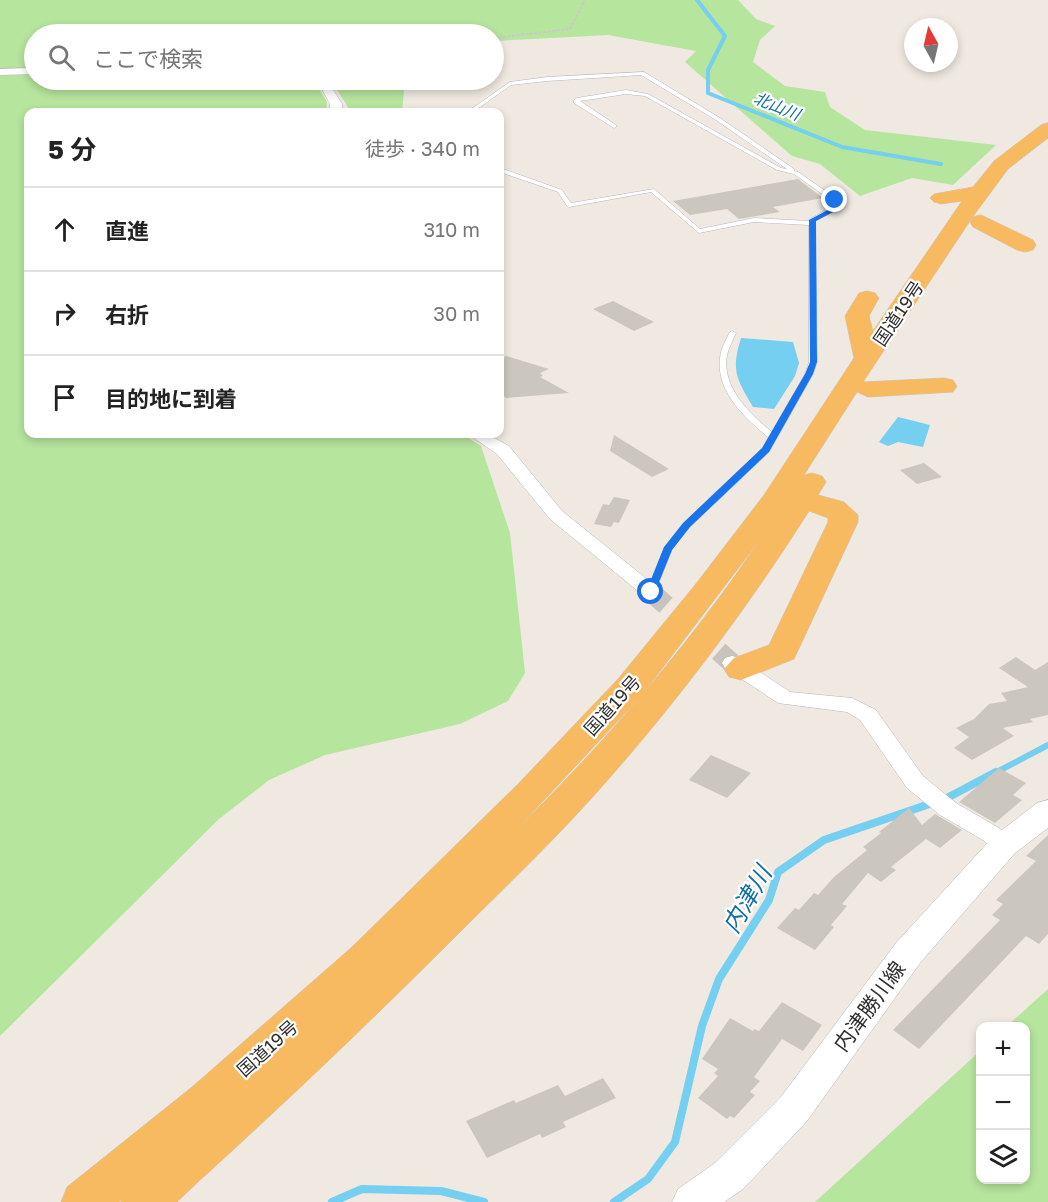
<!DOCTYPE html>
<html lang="ja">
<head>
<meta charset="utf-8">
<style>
  body { margin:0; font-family:"Golos Text","Noto Sans JP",sans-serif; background:#f6f6f6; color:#222 }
  .controls { position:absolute; right:18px; bottom:18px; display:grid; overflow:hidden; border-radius:12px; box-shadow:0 3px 9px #0003 }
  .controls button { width:54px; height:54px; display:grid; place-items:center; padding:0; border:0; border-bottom:2px solid #e0e0e0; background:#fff; color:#222; font:30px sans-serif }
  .compass { position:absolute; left:904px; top:18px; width:54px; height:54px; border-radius:50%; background:#fff; box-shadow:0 3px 9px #0003; rotate:352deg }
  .stop { position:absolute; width:18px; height:18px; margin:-14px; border:4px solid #1a73e8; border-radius:50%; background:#fff }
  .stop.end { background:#1a73e8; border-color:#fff; box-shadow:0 2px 6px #0008 }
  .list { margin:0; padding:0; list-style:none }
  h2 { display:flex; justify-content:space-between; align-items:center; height:78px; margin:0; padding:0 24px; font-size:26px }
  h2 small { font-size:20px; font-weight:400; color:#767676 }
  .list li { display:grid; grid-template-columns:39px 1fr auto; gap:18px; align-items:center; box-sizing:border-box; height:84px; padding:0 24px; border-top:2px solid #e0e0e0 }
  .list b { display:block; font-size:22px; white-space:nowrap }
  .list em { font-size:20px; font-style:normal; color:#767676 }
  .icon { flex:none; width:33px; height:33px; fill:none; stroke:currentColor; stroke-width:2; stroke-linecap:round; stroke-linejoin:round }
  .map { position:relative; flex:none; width:1048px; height:1202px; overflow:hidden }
  .search { position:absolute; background:#fff; box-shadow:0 3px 9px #0003; left:24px; top:24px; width:480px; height:66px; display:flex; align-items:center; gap:15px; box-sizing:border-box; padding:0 21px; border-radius:33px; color:#767676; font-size:22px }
  .panel { position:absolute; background:#fff; box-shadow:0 3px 9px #0003; left:24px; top:108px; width:480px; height:330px; border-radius:12px }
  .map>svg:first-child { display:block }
  .green { fill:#b6e59e }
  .water { fill:#75cff0 }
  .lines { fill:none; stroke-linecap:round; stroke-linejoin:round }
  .stream-far2 { stroke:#75cff0; stroke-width:4 }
  .stream-far1 { stroke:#75cff0; stroke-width:6 }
  .stream { stroke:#75cff0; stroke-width:8 }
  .building { fill:#cbc7bf }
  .minor-tunnel { stroke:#c8c4bd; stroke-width:20; stroke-dasharray:20 10; stroke-linecap:butt }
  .service-casing { stroke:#b4b7c1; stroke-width:1 }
  .minor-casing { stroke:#b4b7c1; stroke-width:1 }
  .secondary-casing { stroke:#b4b7c1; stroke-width:1 }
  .trunk-casing { stroke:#c9c9c9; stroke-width:1 }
  .path { stroke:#c9c9c9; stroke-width:2; stroke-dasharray:3 1.5; stroke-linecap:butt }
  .service { fill:#fff; fill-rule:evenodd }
  .minor { fill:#fff; fill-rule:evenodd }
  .secondary { fill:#fff; fill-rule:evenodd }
  .trunk { fill:#f8ba60; fill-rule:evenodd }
  .route { fill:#1a73e8 }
  .labels { text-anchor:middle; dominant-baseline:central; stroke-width:4.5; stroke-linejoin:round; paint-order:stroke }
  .far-water-label { font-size:16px; font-style:italic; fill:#0d6fa3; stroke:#fff }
  .street-label { font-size:18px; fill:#2e2e2e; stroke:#fff }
  .near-street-label { font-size:21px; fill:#2e2e2e; stroke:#fff }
  .near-water-label { font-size:24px; font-style:italic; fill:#0d6fa3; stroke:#fff }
</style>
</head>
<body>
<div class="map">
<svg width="1048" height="1202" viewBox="0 0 1048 1202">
  <rect width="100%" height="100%" fill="#efe9e1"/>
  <g class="green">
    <polygon points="0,0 738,0 756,19 775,26 760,40 753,62 785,86 825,92 830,107 865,130 996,145 953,185 912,178 860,196 820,164 792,156 685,62 696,51 608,35 494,41 494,34 34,34 34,67 0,69"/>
    <polygon points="34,73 34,80 313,80 327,102 326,112 28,112 28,434 462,434 481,446 510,533 525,673 508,701 460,724 325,755 269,780 219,819 0,1036 0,75"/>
    <polygon points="331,80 405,80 402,112 351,112"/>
    <polygon points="1048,989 1048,1202 815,1202 980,1051 980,1180 1026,1180 1026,1026 1007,1026"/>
  </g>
  <g class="water">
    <path d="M741 338 793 342 799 363 795 376 774 409 753 407C736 378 731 371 741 338Z"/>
    <polygon points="898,417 930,425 923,447 898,442 888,446 879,442"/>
  </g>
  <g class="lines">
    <polyline class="stream-far2" points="697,0 725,36 708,70 708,93 842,147 941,164"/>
    <polyline class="stream-far1" points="993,774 1048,745"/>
    <g class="stream">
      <polyline points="332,1202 362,1189 441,1191 484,1202"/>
      <polyline points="614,1202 648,1179 675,1142 702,1026 719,979 769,900 778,872 824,840 947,798 996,772"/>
    </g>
  </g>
  <g class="building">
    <polygon points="798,179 823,198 773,207 780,212 739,219 727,209 690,215 673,201"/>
    <polygon points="613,301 654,322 634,331 593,309"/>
    <polygon points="506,356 549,369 540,373 543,376 540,377 569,393 506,398 500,393 500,361"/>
    <polygon points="614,435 669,469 652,477 610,451"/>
    <polygon points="924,463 942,477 917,484 900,470"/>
    <polygon points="614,497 630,500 619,523 614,522 611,527 594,524 603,504 609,505"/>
    <polygon points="1016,657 1035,670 1048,662 1048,715 1030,719 1033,722 1003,728 1014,736 972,760 954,748 969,737 956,728 974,719 989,704 1007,701 1001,693 1028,687 999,668"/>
    <polygon points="711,755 751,773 727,798 689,780"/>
    <polygon points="999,768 1026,783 1013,795 1022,800 995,823 959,802"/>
    <polygon points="909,808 922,825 935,814 962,830 940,848 926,839 891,867 896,870 881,882 868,873 842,904 847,906 831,925 834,927 815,950 777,928 795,908 799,910 814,893 818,895 834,877 867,850 863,847 881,833 879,832"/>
    <polygon points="1048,835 1048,934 1039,944 1026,936 919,1049 893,1030 1000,920 992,915 1003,904 996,900 1036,861 1026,856"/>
    <polygon points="782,1002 822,1025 803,1051 782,1039 754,1077 760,1081 750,1092 755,1095 734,1118 730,1116 727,1119 698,1098 718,1076 714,1073 718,1069 702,1059 730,1018 753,1031 754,1029 759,1031"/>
    <polygon points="603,1078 616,1098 563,1122 566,1127 542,1138 540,1134 487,1158 466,1121 514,1100 516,1103 558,1085 565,1096"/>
  </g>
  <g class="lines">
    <polyline class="minor-tunnel" points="651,592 732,663"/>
    <g class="service-casing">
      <path id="service" d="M644 72 720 118 794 169V171L798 172 837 199 841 206 815 221 817 362 813 374 769 452 690 527 672 549 655 592 651 595 647 592 664 549 684 523 763 449 769 438C745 418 716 392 720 358 721 349 726 339 730 332L732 331 736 333C733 340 729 347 727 355 721 387 750 414 772 432L805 374 809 362V225L754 222 699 233 651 192 569 207 567 206 558 192 500 172V168L562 190 571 203 654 189 700 229 754 218 809 221 810 219 835 205 832 201 794 174 777 170 645 96 626 94 580 101 616 125V127L614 128 574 103V100L577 98 626 90 648 94 781 168 787 169 716 120 641 75 547 81 511 85 473 112H467L510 82 547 77Z"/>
    </g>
    <g class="minor-casing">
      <g id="minor">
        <polygon points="34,68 34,74 0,75 0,69"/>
        <polygon points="317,80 327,80 342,104 342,112 330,112 330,104"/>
        <polygon points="468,434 487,434 509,446 562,511 658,588 661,592 658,596 644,596 550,519 497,454"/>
        <polygon points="732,656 739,658 790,692 852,698 876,710 923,776 956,803 999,828 1016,845 1012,851 1004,854 996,851 983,840 940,815 907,788 860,720 847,712 778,703 725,668 722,663 725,658"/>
      </g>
    </g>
    <g class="secondary-casing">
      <polygon id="secondary" points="1048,800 1048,828 1015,853 920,963 807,1121 743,1189 724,1202 672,1202 678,1189 715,1163 781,1097 896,943 993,837 1037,803"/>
    </g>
    <g class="trunk-casing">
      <g id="trunk">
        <path d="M1048 123V138L1008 169 974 215 863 382 944 378 953 380 957 386 953 392 868 397 857 392 804 475 812 473 822 476 826 482 818 495 844 502 858 515V522L794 659 741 680 729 677 724 669 734 658 769 645 828 522V518L809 511C749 606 681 697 606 782 558 837 505 887 453 939 370 1022 285 1103 198 1182L177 1202H121L122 1200 119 1202H61L67 1187 192 1087 352 947 518 784 618 679 695 585 764 495 854 358 845 316 859 293 867 291 875 293 879 298 869 316 873 331 962 201 941 204 934 202 930 198 934 194 973 187 994 161 1041 125ZM759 541C689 645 607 740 518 828L642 695Z"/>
        <polygon points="981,215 1033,240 1036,245 1033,250 1025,252 1017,250 973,227 970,222 973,217"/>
      </g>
    </g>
    <polyline class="path" points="494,38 570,29 585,0"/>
    <use href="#service" class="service"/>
    <use href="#minor" class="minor"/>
    <use href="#secondary" class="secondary"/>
    <use href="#trunk" class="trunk"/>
  </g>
  <polygon class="route" points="835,198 838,200 841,208 816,221 817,362 813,374 769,452 690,527 672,550 655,592 647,594 646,592 664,547 683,523 762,448 805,374 810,362 809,220 835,206 832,200"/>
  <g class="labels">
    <g class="far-water-label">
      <text transform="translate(777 106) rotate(22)">北山川</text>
    </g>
    <g class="street-label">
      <text transform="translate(898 313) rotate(-56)">国道19号</text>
      <text transform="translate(612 705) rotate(-48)">国道19号</text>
      <text transform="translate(267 1048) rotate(-42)">国道19号</text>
    </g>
    <g class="near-street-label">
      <text transform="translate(869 1006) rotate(-54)">内津勝川線</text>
    </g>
    <g class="near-water-label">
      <text transform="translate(746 899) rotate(-60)">内津川</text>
    </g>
  </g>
</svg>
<div class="controls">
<button>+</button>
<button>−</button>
<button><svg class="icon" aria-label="layers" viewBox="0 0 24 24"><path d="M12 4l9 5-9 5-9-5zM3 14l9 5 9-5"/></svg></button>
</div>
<svg class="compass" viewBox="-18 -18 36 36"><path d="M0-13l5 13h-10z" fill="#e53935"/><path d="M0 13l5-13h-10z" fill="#767676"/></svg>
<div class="stop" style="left:651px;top:592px"></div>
<div class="stop end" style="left:835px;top:200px"></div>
<div class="search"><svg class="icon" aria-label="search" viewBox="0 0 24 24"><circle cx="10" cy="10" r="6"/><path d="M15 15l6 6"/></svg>ここで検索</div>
<section class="panel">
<h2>5 分<small>徒歩 · 340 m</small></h2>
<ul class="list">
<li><svg class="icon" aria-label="ahead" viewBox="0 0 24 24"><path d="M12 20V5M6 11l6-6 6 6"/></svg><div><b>直進</b></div><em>310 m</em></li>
<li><svg class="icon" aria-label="right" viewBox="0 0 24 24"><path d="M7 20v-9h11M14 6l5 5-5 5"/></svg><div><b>右折</b></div><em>30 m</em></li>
<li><svg class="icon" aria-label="arrive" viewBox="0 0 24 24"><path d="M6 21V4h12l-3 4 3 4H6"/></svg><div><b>目的地に到着</b></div></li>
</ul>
</section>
</div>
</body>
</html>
